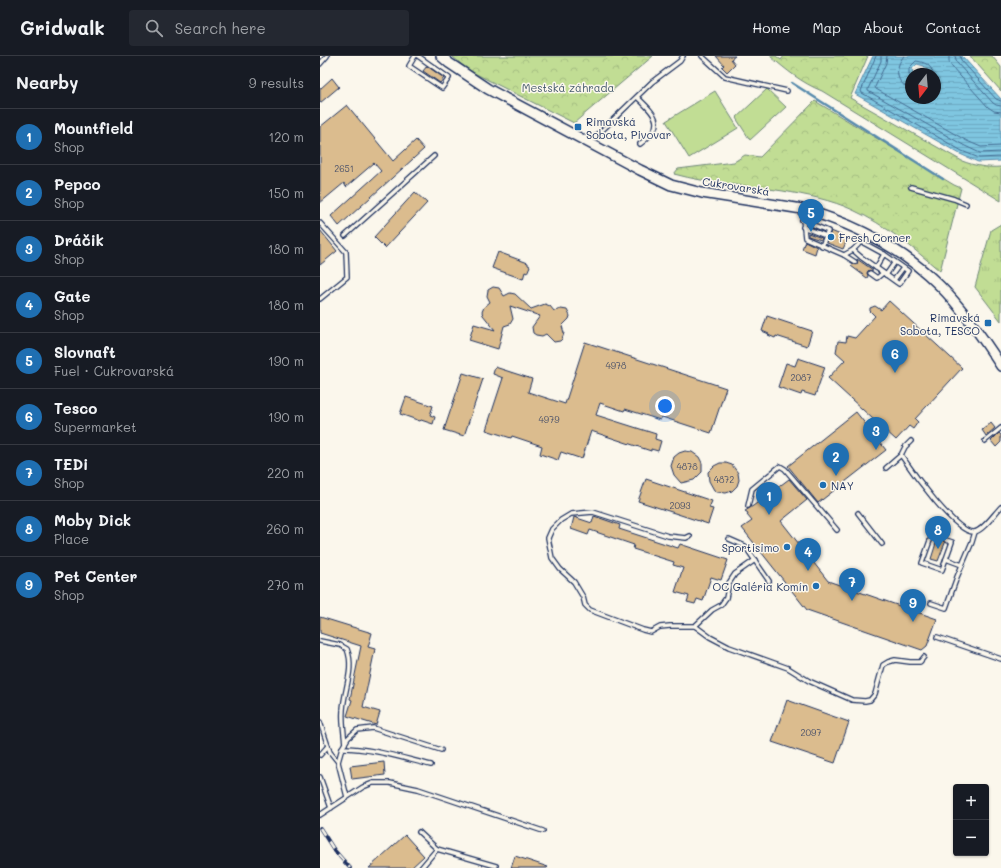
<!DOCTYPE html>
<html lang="en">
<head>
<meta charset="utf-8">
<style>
  body { margin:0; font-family:Mali,sans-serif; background:#242831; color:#f1f3f6 }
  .controls { position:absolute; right:12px; bottom:12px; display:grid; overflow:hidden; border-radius:4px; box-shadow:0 1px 3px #0004 }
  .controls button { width:36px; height:36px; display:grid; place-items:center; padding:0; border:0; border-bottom:1px solid #363941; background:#171b24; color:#f1f3f6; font:20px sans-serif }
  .compass { position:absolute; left:585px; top:12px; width:36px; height:36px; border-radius:50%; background:#171b24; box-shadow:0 1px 3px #0004; rotate:196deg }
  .you { position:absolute; left:345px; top:350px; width:14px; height:14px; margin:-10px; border:3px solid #fff; border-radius:50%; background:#1a73e8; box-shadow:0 0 0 6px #1a73e833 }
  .badge { display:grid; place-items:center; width:26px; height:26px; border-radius:50%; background:#1f6fb2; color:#fff; font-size:13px; font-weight:700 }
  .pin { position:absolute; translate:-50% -33px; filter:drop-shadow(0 1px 2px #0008) }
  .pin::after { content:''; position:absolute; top:21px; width:14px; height:12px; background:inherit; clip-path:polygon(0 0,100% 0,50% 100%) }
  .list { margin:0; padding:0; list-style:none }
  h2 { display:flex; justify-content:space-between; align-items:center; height:52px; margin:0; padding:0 16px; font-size:17px }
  h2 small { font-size:13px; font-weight:400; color:#9ea1a6 }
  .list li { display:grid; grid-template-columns:26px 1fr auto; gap:12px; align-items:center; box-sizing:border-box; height:56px; padding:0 16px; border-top:1px solid #363941 }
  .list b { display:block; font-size:15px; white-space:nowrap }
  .list p { margin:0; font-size:13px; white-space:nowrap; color:#9ea1a6 }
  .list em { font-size:13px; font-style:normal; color:#9ea1a6 }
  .icon { flex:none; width:22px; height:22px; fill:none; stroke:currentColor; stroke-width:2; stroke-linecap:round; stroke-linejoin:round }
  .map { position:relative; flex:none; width:681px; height:812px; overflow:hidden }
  header { display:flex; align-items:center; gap:24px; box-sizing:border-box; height:56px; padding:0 20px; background:#171b24; border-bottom:1px solid #363941 }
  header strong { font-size:19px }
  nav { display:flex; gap:22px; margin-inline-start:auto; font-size:14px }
  .search { width:280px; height:36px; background:#242831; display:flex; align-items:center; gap:10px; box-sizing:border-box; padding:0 14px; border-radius:4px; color:#9ea1a6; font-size:15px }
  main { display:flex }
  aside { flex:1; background:#171b24 }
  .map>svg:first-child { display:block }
  .grass { fill:url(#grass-tufts); stroke:#6e8679 }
  .forest { fill:url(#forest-crowns); stroke:#6e8679 }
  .pitch { fill:#c1dd94; stroke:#6e8679 }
  .water { fill:url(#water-rules); stroke:#578aac; fill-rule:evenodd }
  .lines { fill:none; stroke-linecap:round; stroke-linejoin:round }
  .shore { stroke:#436b92; stroke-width:1 }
  .stream { stroke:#578aac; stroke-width:2.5 }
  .building { fill:#dbbc8e; stroke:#1b2f5e }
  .service-casing { stroke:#1b2f5e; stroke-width:6 }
  .secondary-casing { stroke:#1b2f5e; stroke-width:12 }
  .service { stroke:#fbf7ec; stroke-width:3.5 }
  .secondary { stroke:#fbf7ec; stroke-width:9 }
  .rail-casing { stroke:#1b2f5e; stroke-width:4 }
  .rail { stroke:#fbf7ec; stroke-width:2.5; stroke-dasharray:8; stroke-linecap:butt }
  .poi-dot { fill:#1f6fb2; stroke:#fbf7ec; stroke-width:1.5 }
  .labels { text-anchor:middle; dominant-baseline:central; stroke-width:3; stroke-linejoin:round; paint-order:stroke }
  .number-label { font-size:9px; fill:#4b526a }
  .park-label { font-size:11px; fill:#445a6c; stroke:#fbf7ec }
  .poi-label { font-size:11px; fill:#1b2f5e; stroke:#fbf7ec; text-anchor:start }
  .street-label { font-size:11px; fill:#1b2f5e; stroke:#fbf7ec }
</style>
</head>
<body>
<header>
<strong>Gridwalk</strong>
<div class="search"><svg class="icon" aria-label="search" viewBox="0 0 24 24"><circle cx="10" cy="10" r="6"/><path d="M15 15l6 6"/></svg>Search here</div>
<nav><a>Home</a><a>Map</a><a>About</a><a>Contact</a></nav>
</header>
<main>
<aside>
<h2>Nearby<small>9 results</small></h2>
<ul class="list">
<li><span class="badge">1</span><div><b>Mountfield</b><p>Shop</p></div><em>120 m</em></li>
<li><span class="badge">2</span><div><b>Pepco</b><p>Shop</p></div><em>150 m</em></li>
<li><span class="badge">3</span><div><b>Dráčik</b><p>Shop</p></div><em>180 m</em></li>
<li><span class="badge">4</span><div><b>Gate</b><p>Shop</p></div><em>180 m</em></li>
<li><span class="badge">5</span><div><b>Slovnaft</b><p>Fuel · Cukrovarská</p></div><em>190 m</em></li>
<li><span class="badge">6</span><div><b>Tesco</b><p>Supermarket</p></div><em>190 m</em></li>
<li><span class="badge">7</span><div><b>TEDi</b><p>Shop</p></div><em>220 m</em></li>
<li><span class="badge">8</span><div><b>Moby Dick</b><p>Place</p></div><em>260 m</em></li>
<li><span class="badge">9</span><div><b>Pet Center</b><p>Shop</p></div><em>270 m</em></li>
</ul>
</aside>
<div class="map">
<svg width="681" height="812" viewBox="0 0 681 812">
  <defs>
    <pattern id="grass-tufts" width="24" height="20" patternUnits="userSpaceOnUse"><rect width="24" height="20" fill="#c1dd94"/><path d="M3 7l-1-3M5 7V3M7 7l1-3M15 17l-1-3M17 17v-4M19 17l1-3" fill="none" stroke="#a5be82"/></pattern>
    <pattern id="forest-crowns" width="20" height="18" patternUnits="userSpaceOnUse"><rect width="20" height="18" fill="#c1dd94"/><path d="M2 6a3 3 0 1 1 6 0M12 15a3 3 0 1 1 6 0" fill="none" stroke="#a5be82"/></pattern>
    <pattern id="water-rules" width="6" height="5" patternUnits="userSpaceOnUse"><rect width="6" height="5" fill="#7fc6e0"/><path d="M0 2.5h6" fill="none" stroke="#6daac3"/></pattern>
  </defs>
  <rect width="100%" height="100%" fill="#fbf7ec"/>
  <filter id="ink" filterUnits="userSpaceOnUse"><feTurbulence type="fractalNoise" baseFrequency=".025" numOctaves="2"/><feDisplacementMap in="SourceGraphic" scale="8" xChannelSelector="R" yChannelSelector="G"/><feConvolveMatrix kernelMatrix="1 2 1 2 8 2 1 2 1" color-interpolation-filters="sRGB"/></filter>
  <g filter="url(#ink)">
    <polygon class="grass" points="681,168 681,265 655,231 671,174"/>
    <g class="forest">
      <polygon points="132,0 333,0 254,67 154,17 141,8"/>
      <path d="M450 0H456L461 4 464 0H548L530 42 642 105C655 110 667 112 681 111V145L502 35C482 27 466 14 450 0Z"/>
      <polygon points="650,0 672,0 681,11 681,35"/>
      <path d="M495 45 634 129 641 132 620 215C593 192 566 169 533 154 512 144 486 139 463 135 426 129 390 128 354 118L358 113 414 106 425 99 440 101Z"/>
    </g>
    <g class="pitch">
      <polygon points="447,33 466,51 430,84 416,62"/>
      <polygon points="395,35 418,72 369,102 346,65"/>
    </g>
    <path class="water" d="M553 0H642L681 43V105L658 106 640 98 535 38ZM597 8 604 10 610 18H615V42H591V18H593L592 13Z"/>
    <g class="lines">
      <g class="shore">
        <polyline points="556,0 541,35 542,37 642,95 659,102 681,101"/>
        <polyline points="561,0 561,5 548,33 548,35 645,90 660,97 681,96"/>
        <polyline points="567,0 566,7 555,31 556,33 647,85 661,91 681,90"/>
        <path d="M584 0C574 11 575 28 591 33"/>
        <polyline points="629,0 629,6 632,11 668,51 674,55 681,56"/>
        <polyline points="635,0 637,7 673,47 676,49 681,50"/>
        <polyline points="640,0 641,4 676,43 681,45"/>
        <path d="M591 21 589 18V12L596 5C604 6 612 9 613 18"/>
      </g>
      <polyline class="stream" points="472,27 623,123"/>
    </g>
    <g class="building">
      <polygon points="396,0 415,0 411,3 415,8 407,16 402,11 404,9"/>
      <polygon points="107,10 124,22 120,27 103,15"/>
      <polygon points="12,22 19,31 0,47 0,33"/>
      <polygon points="27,49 73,105 96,84 104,93 19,170 11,160 61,115 54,107 26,131 24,127 0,147 0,71"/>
      <polygon points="95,136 107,147 65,192 54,181"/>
      <polygon points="0,174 17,195 0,209"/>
      <polygon points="511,175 528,182 523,193 507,187"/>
      <polygon points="488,177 502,182 501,184 488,180"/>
      <polygon points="485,185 497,191 495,198 482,193"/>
      <polygon points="178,196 208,207 208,209 210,210 207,217 205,216 203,223 172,212"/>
      <polygon points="537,203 553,214 548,215 547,217 548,220 547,222 531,210 533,208 537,208"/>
      <polygon points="173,231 179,232 184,240 190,237 195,238 211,253 225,248 230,250 234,255 241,253 247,254 250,260 249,263 242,270 244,277 242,283 240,285 234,286 226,278 222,280 216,279 213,277 212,271 220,260 190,250 193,263 190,268 184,270 178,293 149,284 154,268 175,274 163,259 162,256 164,251 170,246 167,240 168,234"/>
      <polygon points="569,245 642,312 595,363 598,366 593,373 589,370 576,384 508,322 525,304 516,296 518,285 526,286 527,280 535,282 555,260 550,255 550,252 555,250 561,254"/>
      <polygon points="447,260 492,275 487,290 456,280 455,282 448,279 449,278 442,275"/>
      <polygon points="265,286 406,332 391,377 342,361 340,364 305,353 304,355 280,347 276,359 336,378 335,383 341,385 338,395 331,393 331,395 271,375 262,403 241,396 238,404 220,398 222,390 192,380 191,382 166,374 183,322 173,318 175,311 212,323 208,336 245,348"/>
      <polygon points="478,302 505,311 495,340 482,336 481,339 458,331 466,307 475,310"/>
      <polygon points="143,317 163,323 144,380 124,374"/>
      <polygon points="86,341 113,350 110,359 115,361 113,368 101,364 100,365 80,358"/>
      <polygon points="536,356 566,394 498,447 468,410"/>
      <polygon points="671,367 675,372 666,380 662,374"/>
      <polygon points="679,377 681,379 681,386 676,391 671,385"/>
      <polygon points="365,395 372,396 379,401 382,407 382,416 374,424 361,427 354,419 351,410 354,401 359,397"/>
      <polygon points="400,407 406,407 412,409 418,417 419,424 417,430 412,435 406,437 397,436 394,434 389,425 388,416 394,410"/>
      <polygon points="326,423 392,445 389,452 393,453 388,468 318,445"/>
      <polygon points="469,423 487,444 461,465 508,525 617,563 607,590 602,594 487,554 422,472 432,465 427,459 428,457 425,455 433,450"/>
      <polygon points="274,460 300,469 299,473 358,492 360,488 408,504 401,524 391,521 383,545 377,543 375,548 367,546 369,540 355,536 363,512 353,509 354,506 313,493 314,489 270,474 268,479 251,473 254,461 272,467"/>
      <polygon points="620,475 628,478 627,481 623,483 625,487 618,505 611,503 617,484 621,482 619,478"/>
      <polygon points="0,561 52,577 48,591 55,593 43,651 60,656 56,669 27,660 32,644 30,643 41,590 0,577"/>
      <polygon points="467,644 529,666 515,707 452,686"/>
      <polygon points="64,706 65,719 32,723 30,710"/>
      <polygon points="85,779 104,800 91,812 49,812"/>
      <polygon points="195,800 228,811 227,812 191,812"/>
    </g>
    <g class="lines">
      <g class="service-casing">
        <g id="service">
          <polyline points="95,0 89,10 122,32 129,22 98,0"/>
          <polyline points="382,0 405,21 467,35"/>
          <polyline points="0,8 7,0"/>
          <path d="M317 41C337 60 346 69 320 88"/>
          <polyline points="270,86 332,26 360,5 363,0"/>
          <polyline points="591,131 634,143 646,148"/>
          <polyline points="482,154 485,182 524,199 533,194 547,180"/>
          <polyline points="482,164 508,175 502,190"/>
          <polyline points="0,167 26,196 27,221 0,243"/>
          <polyline points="483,171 506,180"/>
          <polyline points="25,180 114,100"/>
          <polyline points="533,194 541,201 579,228 588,215 564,198 542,186"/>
          <polyline points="524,199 535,206"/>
          <polyline points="556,212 564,198"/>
          <polyline points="550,217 557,222 563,217"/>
          <polyline points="566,219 575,206"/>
          <polyline points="574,224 583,212"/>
          <polyline points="665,385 681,372"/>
          <path d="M581 399C591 414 636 478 654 476 663 475 674 458 681 451"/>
          <polyline points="566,412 581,399 585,391 591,385"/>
          <polyline points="428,450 432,433 460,410 465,413 517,474"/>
          <polyline points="538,457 562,488"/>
          <polyline points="370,480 366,482 348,480 273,456 251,458 241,464 232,473 228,482 232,502 240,513 254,526 263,541 265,549 270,554 323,574 331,576 340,571 350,570 375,570 390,581 409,591 468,612 489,625 532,644 545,645 550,644 555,638 563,609 568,606 575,604 590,606 600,606 604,601"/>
          <polyline points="618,481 612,479 602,507 622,514 632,486 626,484"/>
          <polyline points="409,483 425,490 449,525"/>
          <polyline points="626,503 642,509"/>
          <polyline points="611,547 626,552 637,521 652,486 655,476"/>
          <polyline points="375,570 392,554 401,549 406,542 409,527 415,518 435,504"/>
          <polyline points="617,581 681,603"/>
          <path d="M0 585 20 589 27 593C35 613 24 633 23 654 22 665 24 677 25 688"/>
          <polyline points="0,666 10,696 18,706"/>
          <path d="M22 692C52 692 82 702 111 709"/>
          <polyline points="0,699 8,690"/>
          <polyline points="0,721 11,752"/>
          <polyline points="27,741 18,706 22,692 28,682 37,674 53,672 121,694"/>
          <polyline points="0,759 43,731 53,727 70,727 98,733 223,775"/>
          <polyline points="99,776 117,793"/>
          <polyline points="101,812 117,793 176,810"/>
        </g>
      </g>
      <g class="secondary-casing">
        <path id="secondary" d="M121 0 129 7 168 33 320 114 351 129 382 137 482 153C532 167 582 192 620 230 644 254 663 282 681 310"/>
      </g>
      <use href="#service" class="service"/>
      <use href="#secondary" class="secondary"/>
      <g class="rail-casing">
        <polyline id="rail" points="0,772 14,794 30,812"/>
      </g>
      <use href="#rail" class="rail"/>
    </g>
  </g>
  <g class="poi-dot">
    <rect x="254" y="67" width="8" height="8" rx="2"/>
    <circle cx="511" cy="181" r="4"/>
    <rect x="664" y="263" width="8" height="8" rx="2"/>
    <circle cx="503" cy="429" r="4"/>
    <circle cx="467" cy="491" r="4"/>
    <circle cx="496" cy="530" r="4"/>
  </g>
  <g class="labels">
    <g class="number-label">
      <text x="24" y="112">2651</text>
      <text x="296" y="309">4978</text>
      <text x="481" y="321">2087</text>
      <text x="229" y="363">4979</text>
      <text x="367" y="410">4878</text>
      <text x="404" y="423">4872</text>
      <text x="360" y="449">2093</text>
      <text x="491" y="676">2097</text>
    </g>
    <g class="park-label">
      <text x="248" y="31">Mestská záhrada</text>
    </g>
    <g class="poi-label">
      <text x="266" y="65">Rimavská<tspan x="266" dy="13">Sobota, Pivovar</tspan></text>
      <text x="519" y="181">Fresh Corner</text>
      <text x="660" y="261" text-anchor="end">Rimavská<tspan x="660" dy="13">Sobota, TESCO</tspan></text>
      <text x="511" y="429">NAY</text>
      <text x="459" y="491" text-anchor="end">Sportisimo</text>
      <text x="488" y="530" text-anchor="end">OC Galéria Komín</text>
    </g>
    <g class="street-label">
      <text transform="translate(416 130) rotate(9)">Cukrovarská</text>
    </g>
  </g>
</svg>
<div class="controls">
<button>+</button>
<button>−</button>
</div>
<svg class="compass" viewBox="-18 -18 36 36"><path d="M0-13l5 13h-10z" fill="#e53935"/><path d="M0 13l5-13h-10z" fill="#9ea1a6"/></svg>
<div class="you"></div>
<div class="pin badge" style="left:449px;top:459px">1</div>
<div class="pin badge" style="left:516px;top:420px">2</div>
<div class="pin badge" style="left:556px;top:394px">3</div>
<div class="pin badge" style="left:488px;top:515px">4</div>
<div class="pin badge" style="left:491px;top:176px">5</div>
<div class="pin badge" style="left:575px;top:317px">6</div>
<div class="pin badge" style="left:532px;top:545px">7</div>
<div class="pin badge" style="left:618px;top:493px">8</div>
<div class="pin badge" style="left:593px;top:566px">9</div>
</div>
</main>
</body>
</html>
